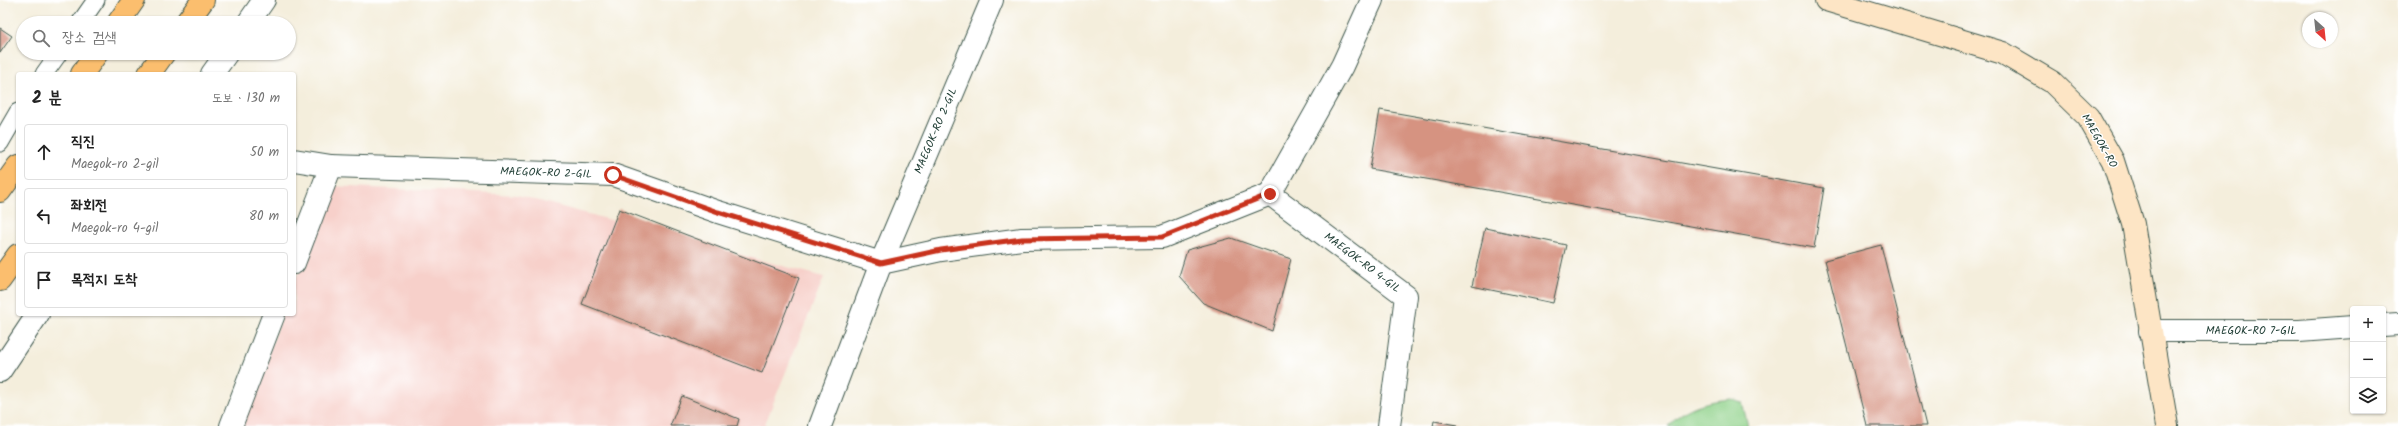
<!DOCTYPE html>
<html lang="ko">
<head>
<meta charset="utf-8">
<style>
  body { margin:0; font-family:Kalam,"Poor Story",sans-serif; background:#f2f2f2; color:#222 }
  .controls { position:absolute; right:12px; bottom:12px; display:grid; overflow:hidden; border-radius:4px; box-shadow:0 1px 3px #0004 }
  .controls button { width:36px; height:36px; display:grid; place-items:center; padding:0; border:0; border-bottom:1px solid #e0e0e0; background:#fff; color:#222; font:20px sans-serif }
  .compass { position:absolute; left:2302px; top:12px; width:36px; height:36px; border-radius:50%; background:#fff; box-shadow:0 1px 3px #0004; rotate:153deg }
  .stop { position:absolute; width:12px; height:12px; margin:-9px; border:3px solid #c8321e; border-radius:50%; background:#fff }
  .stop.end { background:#c8321e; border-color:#fff; box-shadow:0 1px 4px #0008 }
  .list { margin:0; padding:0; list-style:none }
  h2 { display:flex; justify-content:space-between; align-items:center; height:52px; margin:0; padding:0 16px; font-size:17px }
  h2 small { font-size:13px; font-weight:400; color:#767676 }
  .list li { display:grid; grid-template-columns:26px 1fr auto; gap:12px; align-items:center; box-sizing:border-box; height:56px; margin:0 8px 8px; padding:0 8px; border:1px solid #e0e0e0; border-radius:4px }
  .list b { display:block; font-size:15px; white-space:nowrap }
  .list p { margin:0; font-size:13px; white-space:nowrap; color:#767676 }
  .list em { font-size:13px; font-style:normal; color:#767676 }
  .icon { flex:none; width:22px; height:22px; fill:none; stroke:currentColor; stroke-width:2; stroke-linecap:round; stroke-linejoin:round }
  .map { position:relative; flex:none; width:2398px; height:426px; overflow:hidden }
  .search { position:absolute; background:#fff; box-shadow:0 1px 3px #0004; left:16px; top:16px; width:280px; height:44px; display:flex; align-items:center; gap:10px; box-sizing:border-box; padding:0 14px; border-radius:22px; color:#767676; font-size:15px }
  .panel { position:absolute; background:#fff; box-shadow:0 1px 3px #0004; left:16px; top:72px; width:280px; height:244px; border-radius:4px }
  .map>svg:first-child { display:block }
  .built { fill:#f7d0ca }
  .green { fill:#90d28a; stroke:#58885f }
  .building { fill:#d69381 }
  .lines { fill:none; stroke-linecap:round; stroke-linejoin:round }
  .lane-casing { stroke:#3f584d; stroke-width:19 }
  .street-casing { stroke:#3f584d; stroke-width:24 }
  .secondary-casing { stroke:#3f584d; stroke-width:24 }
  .primary-casing { stroke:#3f584d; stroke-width:24 }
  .lane { stroke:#fff; stroke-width:17 }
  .street { stroke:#fff; stroke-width:22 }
  .secondary { stroke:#fde5c5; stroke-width:22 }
  .primary { stroke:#fbbe6e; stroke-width:22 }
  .route { stroke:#c8321e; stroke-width:5 }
  .labels { text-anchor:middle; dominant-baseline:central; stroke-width:3; stroke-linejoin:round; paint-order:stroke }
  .street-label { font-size:11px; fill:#1f3d34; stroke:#fff }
</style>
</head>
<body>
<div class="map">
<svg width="2398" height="426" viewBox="0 0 2398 426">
  <rect width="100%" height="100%" fill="#fff"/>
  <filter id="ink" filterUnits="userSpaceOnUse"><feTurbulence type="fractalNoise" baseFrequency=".025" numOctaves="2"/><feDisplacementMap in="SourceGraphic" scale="8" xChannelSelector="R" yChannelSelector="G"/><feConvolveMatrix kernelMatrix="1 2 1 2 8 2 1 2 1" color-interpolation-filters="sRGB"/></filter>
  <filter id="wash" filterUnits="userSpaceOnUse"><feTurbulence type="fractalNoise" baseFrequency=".012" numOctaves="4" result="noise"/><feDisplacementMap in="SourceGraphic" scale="16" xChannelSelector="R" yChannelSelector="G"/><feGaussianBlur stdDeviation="0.9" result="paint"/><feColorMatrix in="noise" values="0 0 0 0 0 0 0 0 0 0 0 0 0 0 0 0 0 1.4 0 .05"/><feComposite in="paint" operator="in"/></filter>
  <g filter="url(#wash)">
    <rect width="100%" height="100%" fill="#f4eedc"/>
    <polygon class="built" points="331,186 517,195 824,277 764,426 242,426 283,314 294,314 294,285"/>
    <path class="green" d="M1732 399 1742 402 1748 426H1668C1685 406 1707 401 1732 399Z"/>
    <g id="blocks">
      <g class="building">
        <polygon points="0,28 12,36 0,53"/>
        <polygon points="1380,110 1824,188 1814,248 1370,169"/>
        <polygon points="619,209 799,278 762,373 582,304"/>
        <polygon points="1485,228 1566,245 1553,303 1472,286"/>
        <polygon points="1231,238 1291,259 1272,331 1203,303 1179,276 1187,250"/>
        <polygon points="1881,245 1926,426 1867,426 1825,260"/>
        <polygon points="682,396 739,419 737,426 670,426"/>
        <polygon points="1434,421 1457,425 1457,426 1433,426"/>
      </g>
    </g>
  </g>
  <g filter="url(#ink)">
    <use href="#blocks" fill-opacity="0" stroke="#3f584d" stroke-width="1"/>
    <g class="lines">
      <g class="lane-casing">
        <g id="lane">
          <polyline points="80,23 96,0"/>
          <polyline points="44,74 59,53"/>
          <polyline points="0,143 18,112"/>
        </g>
      </g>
      <g class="street-casing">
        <g id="street">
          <polyline points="1372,0 1342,66 1270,194 1406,296 1389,426"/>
          <polyline points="248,23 264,0"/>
          <polyline points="212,74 227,53"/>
          <polyline points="294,160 331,166 613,175 718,212 881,263 941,250 1022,239 1162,237 1270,194"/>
          <polyline points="294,263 331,166"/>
          <polyline points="2383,325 2398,324"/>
          <polyline points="2150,331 2299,331 2353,327"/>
          <polyline points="0,371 38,314"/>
          <polyline points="231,426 274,314"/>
          <polyline points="820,426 881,263 992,0"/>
        </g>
      </g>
      <g class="secondary-casing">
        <polyline id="secondary" points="1826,0 2003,53 2052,82 2088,117 2113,161 2133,224 2167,426"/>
      </g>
      <g class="primary-casing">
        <g id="primary">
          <polyline points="118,23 134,0"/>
          <polyline points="186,23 203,0"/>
          <polyline points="82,74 97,53"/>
          <polyline points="149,74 164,53"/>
          <polyline points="0,191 18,166"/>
          <polyline points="0,280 18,255"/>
        </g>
      </g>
      <use href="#lane" class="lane"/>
      <use href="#street" class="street"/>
      <use href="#secondary" class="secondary"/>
      <use href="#primary" class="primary"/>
    </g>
  </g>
  <g class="lines" filter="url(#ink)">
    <polyline class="route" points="613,175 718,212 881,263 941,250 1022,239 1162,237 1270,194"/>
  </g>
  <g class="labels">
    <g class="street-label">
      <text transform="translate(936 131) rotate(-67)">MAEGOK-RO 2-GIL</text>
      <text transform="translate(2099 141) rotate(60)">MAEGOK-RO</text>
      <text transform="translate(546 173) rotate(2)">MAEGOK-RO 2-GIL</text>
      <text transform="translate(1362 263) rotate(37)">MAEGOK-RO 4-GIL</text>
      <text x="2251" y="331">MAEGOK-RO 7-GIL</text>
    </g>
  </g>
</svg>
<div class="controls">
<button>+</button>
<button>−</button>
<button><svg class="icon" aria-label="layers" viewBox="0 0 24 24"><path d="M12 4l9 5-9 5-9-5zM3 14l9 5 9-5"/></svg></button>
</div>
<svg class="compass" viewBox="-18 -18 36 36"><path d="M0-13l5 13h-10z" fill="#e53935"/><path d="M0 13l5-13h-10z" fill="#767676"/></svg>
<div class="stop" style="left:613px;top:175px"></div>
<div class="stop end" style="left:1270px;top:194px"></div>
<div class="search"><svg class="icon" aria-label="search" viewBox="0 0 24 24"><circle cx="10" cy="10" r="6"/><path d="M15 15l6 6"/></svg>장소 검색</div>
<section class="panel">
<h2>2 분<small>도보 · 130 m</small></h2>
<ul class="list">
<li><svg class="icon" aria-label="ahead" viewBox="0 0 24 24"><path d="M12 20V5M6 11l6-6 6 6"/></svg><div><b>직진</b><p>Maegok-ro 2-gil</p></div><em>50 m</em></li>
<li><svg class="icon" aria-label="left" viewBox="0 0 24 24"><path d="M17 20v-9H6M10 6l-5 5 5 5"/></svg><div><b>좌회전</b><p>Maegok-ro 4-gil</p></div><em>80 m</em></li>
<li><svg class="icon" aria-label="arrive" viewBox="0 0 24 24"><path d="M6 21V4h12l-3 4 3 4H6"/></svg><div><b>목적지 도착</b></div></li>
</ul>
</section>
</div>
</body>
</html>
